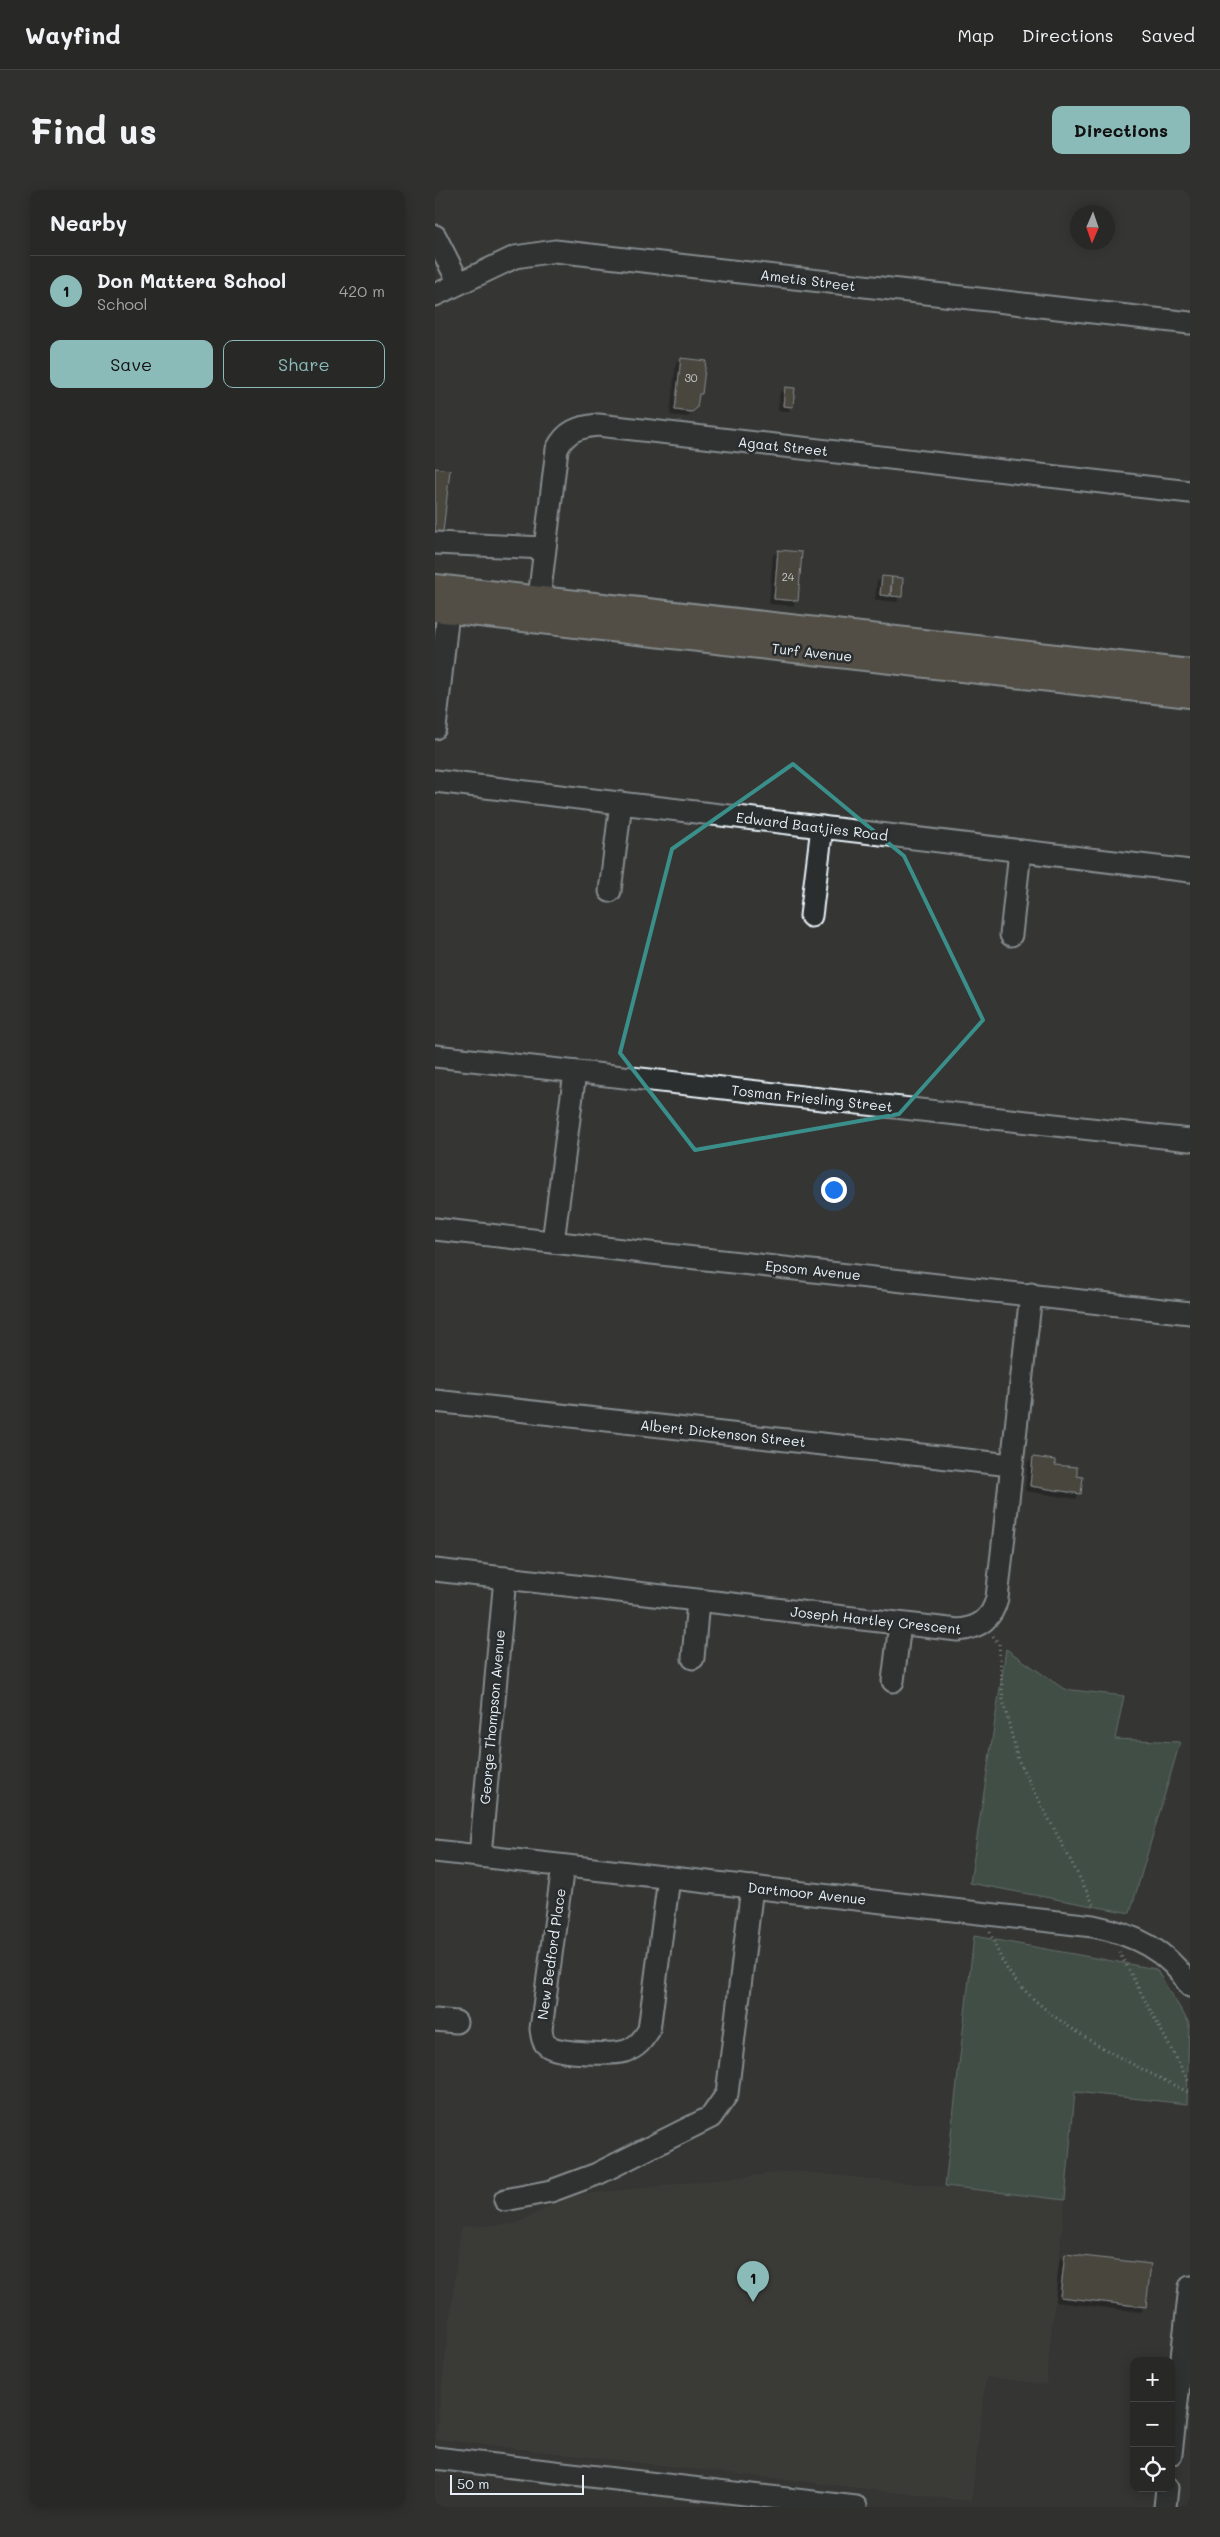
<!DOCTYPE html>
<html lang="en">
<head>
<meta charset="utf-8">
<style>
  body { margin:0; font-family:Mali,sans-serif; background:#30302f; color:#f1f3f6 }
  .controls { position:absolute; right:15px; bottom:15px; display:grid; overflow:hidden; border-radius:10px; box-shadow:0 2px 12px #0003 }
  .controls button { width:45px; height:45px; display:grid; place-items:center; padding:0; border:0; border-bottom:1px solid #444; background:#282827; color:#f1f3f6; font:25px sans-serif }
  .compass { position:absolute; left:635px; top:15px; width:45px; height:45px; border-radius:50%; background:#282827; box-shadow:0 2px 12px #0003; rotate:182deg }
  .scale { position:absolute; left:15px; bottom:12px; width:134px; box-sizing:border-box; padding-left:5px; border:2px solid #e8f1f8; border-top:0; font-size:14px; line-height:18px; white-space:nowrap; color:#e8f1f8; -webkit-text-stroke:4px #2a2d2e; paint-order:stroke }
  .you { position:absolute; left:398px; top:999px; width:18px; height:18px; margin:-12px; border:4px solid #fff; border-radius:50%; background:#1a73e8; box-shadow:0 0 0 8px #1a73e833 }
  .badge { display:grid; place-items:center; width:32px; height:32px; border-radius:50%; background:#8bbbb9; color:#111; font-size:16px; font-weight:700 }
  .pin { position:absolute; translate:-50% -41px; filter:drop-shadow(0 1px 2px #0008) }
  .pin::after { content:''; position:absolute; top:26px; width:18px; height:15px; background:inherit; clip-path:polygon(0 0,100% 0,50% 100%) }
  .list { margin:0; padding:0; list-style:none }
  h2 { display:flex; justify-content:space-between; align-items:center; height:65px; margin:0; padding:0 20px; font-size:21px }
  h2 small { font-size:16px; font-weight:400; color:#a5a6a7 }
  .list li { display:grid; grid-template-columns:32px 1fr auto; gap:15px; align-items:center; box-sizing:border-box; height:70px; padding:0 20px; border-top:1px solid #444 }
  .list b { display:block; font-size:19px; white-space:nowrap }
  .list p { margin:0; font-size:16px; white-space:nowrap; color:#a5a6a7 }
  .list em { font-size:16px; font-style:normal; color:#a5a6a7 }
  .actions { display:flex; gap:10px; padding:15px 20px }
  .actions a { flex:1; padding:11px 0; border:1px solid #8bbbb9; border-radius:10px; text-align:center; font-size:18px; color:#8bbbb9 }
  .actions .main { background:#8bbbb9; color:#111 }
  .icon { flex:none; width:28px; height:28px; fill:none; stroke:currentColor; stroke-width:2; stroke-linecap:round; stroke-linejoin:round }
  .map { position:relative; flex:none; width:755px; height:2317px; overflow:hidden; border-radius:10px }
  header { display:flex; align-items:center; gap:30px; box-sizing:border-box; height:70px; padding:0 25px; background:#282827; border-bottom:1px solid #444 }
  header strong { font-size:24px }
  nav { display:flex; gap:28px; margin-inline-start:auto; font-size:18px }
  .intro { display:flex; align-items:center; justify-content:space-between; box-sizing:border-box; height:120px; padding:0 30px }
  h1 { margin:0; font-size:35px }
  .button { padding:12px 22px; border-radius:10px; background:#8bbbb9; color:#111; font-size:18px; font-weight:700 }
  main { display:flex; gap:30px; padding:0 30px }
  aside { flex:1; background:#282827; border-radius:10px; box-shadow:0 2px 12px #0003 }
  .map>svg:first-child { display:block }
  .built { fill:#43413b }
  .green { fill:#516c5b; stroke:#9caeaa }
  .building { fill:#635a4b; stroke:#e8f1f8; filter:url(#shadow) }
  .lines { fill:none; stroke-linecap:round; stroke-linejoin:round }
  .minor-casing { stroke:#e8f1f8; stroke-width:25 }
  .major-casing { stroke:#e8f1f8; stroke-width:30 }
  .path { stroke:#e8f1f8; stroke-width:3; stroke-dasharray:1 4; stroke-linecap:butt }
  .minor { stroke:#2a2d2e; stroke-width:21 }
  .major { stroke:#746a5a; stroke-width:26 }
  .marked { fill:none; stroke:#3a8f8a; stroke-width:4; stroke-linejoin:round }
  .labels { text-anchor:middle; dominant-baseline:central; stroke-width:5; stroke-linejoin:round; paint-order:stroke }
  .number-label { font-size:11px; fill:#c7cbcd }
  .street-label { font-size:14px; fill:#e8f1f8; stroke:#2a2d2e }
</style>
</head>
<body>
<header>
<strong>Wayfind</strong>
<nav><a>Map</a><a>Directions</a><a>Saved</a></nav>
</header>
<div class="intro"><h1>Find us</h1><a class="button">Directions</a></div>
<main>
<aside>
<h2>Nearby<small></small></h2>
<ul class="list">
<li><span class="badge">1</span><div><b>Don Mattera School</b><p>School</p></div><em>420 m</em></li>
</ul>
<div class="actions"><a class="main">Save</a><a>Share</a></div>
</aside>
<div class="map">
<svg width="755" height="2317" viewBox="0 0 755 2317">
  <defs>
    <filter id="shadow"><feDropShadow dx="-4.5" dy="4.5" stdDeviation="0" flood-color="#0009"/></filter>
  </defs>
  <rect width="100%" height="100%" fill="#353634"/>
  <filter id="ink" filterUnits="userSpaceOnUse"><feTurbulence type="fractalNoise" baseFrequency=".02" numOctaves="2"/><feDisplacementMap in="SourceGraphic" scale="10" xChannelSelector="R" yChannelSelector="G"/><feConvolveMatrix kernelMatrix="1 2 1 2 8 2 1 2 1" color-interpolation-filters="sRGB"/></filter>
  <g filter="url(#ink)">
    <polygon class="built" points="360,1981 630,2010 611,2194 551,2187 536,2311 1,2249 26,2037 81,2034 134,2006"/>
    <g class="green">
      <polygon points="571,1459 629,1499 689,1506 680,1549 745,1552 695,1723 535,1693"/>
      <polygon points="539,1746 721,1779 754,1833 752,1914 640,1902 630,2010 510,1996"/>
    </g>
    <g class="building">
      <polygon points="246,168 271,171 267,204 264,204 262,218 257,222 240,220"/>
      <polygon points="350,197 360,198 358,217 348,216"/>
      <polygon points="0,278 15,280 8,342 0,341"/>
      <polygon points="343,360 367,362 363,411 339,409"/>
      <polygon points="447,386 457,387 455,406 445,405"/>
      <polygon points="457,387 468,388 467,407 456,406"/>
      <polygon points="598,1267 620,1270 620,1275 642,1277 642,1286 648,1287 646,1304 595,1296"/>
      <polygon points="630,2064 716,2074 711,2117 625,2107"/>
    </g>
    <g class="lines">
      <g class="minor-casing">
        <g id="minor">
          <polyline points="0,46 24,93"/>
          <polyline points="0,105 80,67 120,61 755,133"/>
          <polyline points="0,353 109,358"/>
          <path d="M102 425 122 259C131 241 143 237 163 235L755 302"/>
          <polyline points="0,538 15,404"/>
          <polyline points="0,591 755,681"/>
          <polyline points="175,701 186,613"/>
          <polyline points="376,726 387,637"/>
          <polyline points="576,745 585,661"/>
          <polyline points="0,866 755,950"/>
          <polyline points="0,1039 755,1123"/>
          <polyline points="118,1052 140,882"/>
          <polyline points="0,1211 576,1275"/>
          <path d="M0 1380 523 1440C544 1438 557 1429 562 1408L596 1104"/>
          <polyline points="258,1468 263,1411"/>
          <polyline points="458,1491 465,1434"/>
          <path d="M0 1661 658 1736C698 1744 733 1760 755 1796"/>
          <polyline points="45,1666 70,1388"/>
          <path d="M128 1676 106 1839C107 1846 107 1852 113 1856 126 1864 177 1865 191 1861 203 1857 208 1849 214 1840L234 1688"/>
          <polyline points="0,1830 21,1832"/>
          <polyline points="70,2010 116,2001 162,1984 276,1927 292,1904 317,1697"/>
          <polyline points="736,2264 755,2097"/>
          <polyline points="0,2268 421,2317"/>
          <polyline points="730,2317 732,2298"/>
        </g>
      </g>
      <g class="major-casing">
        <g id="major">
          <polyline points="0,398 755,483"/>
          <polyline points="0,418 755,504"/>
        </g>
      </g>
      <g class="path">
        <polyline points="558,1446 564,1454 568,1510 583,1570 660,1717"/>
        <path d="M555 1742C562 1760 569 1778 582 1792 624 1840 698 1875 755 1903"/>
        <polyline points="684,1762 755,1894"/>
      </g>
      <use href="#minor" class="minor"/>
      <use href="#major" class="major"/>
    </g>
  </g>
  <path d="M0 0H755V2317H0ZM358 574 469 666 548 830 464 924 260 960 185 863 237 659Z" fill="#353634" fill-opacity=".55" fill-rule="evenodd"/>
  <path class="marked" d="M358 574 469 666 548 830 464 924 260 960 185 863 237 659Z"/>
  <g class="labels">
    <g class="number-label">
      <text x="256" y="187">30</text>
      <text x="353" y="386">24</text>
    </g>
    <g class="street-label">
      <text transform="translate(373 90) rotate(7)">Ametis Street</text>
      <text transform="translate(348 256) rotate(6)">Agaat Street</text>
      <text transform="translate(377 462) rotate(6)">Turf Avenue</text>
      <text transform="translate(377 636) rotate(7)">Edward Baatjies Road</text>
      <text transform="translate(377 908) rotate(6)">Tosman Friesling Street</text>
      <text transform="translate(378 1080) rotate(6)">Epsom Avenue</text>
      <text transform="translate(288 1243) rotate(6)">Albert Dickenson Street</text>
      <text transform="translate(441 1430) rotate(6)">Joseph Hartley Crescent</text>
      <text transform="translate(57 1527) rotate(-85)">George Thompson Avenue</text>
      <text transform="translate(372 1703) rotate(6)">Dartmoor Avenue</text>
      <text transform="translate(116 1764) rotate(-82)">New Bedford Place</text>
    </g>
  </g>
</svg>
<div class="controls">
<button>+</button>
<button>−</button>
<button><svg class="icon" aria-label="locate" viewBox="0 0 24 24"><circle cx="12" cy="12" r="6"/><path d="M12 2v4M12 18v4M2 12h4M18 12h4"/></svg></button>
</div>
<svg class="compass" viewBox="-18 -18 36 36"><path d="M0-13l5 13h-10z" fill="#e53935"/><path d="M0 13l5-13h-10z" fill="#a5a6a7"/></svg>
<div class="scale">50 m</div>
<div class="you"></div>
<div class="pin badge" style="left:318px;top:2112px">1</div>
</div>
</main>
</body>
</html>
